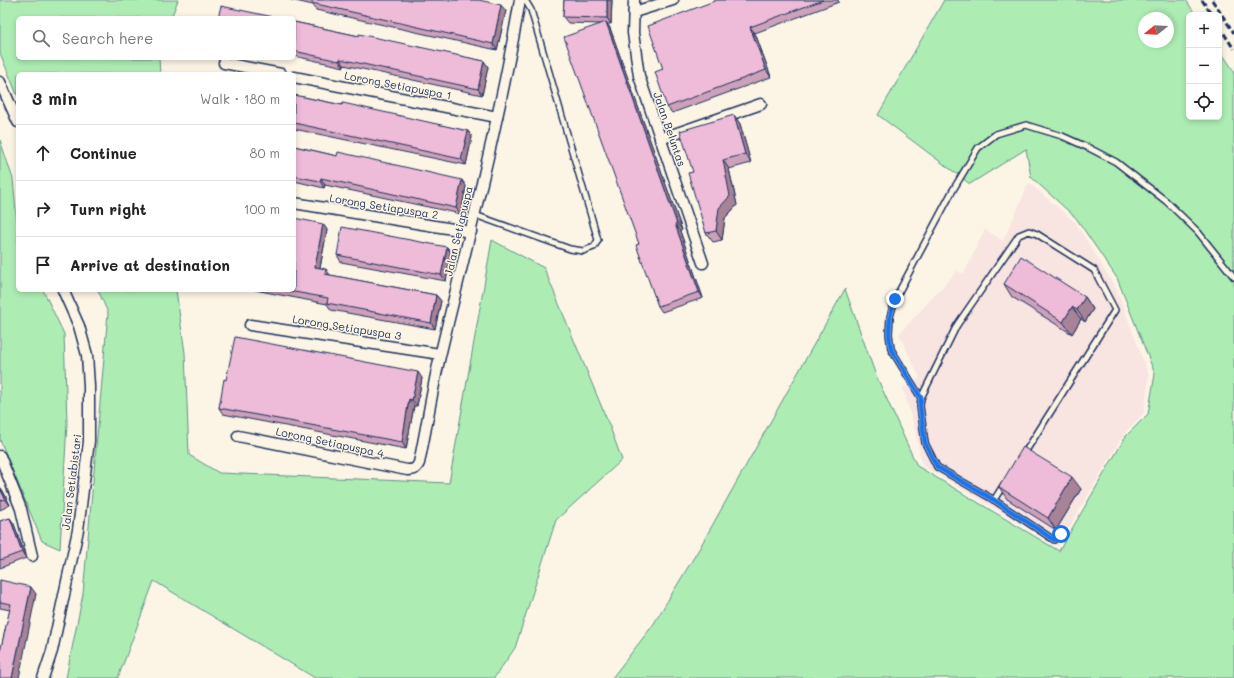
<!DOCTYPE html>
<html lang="en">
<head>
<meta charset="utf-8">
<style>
  body { margin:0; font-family:Mali,sans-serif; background:#f6f6f6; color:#222 }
  .controls { position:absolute; right:12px; top:12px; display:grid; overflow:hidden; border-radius:6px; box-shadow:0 2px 6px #0003 }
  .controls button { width:36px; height:36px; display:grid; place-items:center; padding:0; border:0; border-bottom:1px solid #e0e0e0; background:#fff; color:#222; font:20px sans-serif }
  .compass { position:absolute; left:1138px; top:12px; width:36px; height:36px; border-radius:50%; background:#fff; box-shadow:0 2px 6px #0003; rotate:252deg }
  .stop { position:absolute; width:12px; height:12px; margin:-9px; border:3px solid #1a73e8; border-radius:50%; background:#fff }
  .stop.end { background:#1a73e8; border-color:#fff; box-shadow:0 1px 4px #0008 }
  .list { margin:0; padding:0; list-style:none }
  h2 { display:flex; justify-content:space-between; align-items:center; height:52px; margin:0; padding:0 16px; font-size:17px }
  h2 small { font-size:13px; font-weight:400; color:#767676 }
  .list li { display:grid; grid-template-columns:26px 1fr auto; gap:12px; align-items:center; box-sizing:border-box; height:56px; padding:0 16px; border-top:1px solid #e0e0e0 }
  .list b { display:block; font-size:15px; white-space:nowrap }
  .list em { font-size:13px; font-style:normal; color:#767676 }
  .icon { flex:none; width:22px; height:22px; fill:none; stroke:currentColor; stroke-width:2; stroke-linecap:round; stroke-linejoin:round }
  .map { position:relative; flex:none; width:1234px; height:678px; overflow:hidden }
  .search { position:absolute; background:#fff; box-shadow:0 2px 6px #0003; left:16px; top:16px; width:280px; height:44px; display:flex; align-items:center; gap:10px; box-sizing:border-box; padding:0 14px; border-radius:6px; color:#767676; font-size:15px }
  .panel { position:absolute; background:#fff; box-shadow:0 2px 6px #0003; left:16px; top:72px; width:280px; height:220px; border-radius:6px }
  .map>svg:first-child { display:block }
  .built { fill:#f8e4e1 }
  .green { fill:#adedb4; stroke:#648e89; fill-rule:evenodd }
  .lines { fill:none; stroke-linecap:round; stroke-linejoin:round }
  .lane-casing { stroke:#1b2f5e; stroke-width:8 }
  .street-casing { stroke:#1b2f5e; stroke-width:13 }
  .lane { stroke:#fcf5e5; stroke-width:5 }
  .street { stroke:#fcf5e5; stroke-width:10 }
  .rail { stroke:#1b2f5e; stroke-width:3; stroke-dasharray:6 3; stroke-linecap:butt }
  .wall { fill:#cda1ba; stroke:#1b2f5e }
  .shaded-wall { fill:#a78397; stroke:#1b2f5e }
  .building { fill:#eebbd8; stroke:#1b2f5e }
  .route { stroke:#1a73e8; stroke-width:5 }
  .labels { text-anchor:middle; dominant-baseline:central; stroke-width:3; stroke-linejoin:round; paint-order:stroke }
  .street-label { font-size:11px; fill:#1b2f5e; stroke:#fcf5e5 }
</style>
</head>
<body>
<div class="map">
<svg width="1234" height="678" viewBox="0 0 1234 678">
  <rect width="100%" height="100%" fill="#fcf5e5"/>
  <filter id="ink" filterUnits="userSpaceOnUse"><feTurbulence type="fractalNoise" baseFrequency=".025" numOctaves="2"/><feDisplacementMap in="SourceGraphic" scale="8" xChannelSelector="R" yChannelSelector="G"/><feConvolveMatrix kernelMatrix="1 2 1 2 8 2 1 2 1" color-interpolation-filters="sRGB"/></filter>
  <g filter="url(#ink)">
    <polygon class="built" points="1029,183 1076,223 1118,292 1149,376 1144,413 1124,434 1058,546 922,465 915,430 903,388 920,378 899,334 957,271 964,274 985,229 1003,241"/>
    <g class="green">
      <polygon points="0,0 178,0 171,18 18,18 18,58 159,58 160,74 18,74 18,97 0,53"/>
      <path d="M944 0H1186L1196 15H1189V117H1219V49L1234 71V678H612L653 625 699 549 845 289 875 373 917 466 1059 551 1126 436 1148 414 1155 374 1117 278 1076 218 1031 177 1026 149 970 184 878 115ZM1144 18H1168V42H1144Z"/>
      <polygon points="0,140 13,179 18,231 18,290 43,290 64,334 67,423 60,549 42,541 0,440"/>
      <polygon points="492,240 544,268 610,427 622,460 556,520 515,648 494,678 315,678 154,581 118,678 66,678 83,594 108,313 98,290 176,290 185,353 189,455 219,473 449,483"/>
    </g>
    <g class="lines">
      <g class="lane-casing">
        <g id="lane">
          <polyline points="475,215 570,249 583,251 594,247 598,240 531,10 525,0"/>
          <polyline points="921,398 891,349 889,334 890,317 895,299 953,190 978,148 996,134 1026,125 1062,136 1089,148 1116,162 1166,201 1198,232 1234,277"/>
          <polyline points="1024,454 1115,310 1094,270 1037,234 1029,231 1019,235 957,325 921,398 920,406 925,443 937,467 994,500 1054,540 1061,534"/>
          <polyline points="994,500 1004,484"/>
        </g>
      </g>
      <g class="street-casing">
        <g id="street">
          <polyline points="634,0 633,33 639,76 703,263"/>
          <polyline points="634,12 673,0"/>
          <polyline points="224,63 281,74"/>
          <polyline points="294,77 497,117"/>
          <polyline points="0,82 18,122"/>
          <polyline points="660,139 761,104"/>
          <polyline points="294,203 471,232"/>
          <polyline points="250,325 440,354"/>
          <path d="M238 436 407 470C414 470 416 469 419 463 427 426 432 389 441 352 469 235 500 119 520 0"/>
          <polyline points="0,456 21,509 32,556"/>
          <polyline points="43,678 52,651 78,530 89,441 89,386 87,355 79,326 63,290"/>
        </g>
      </g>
      <use href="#lane" class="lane"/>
      <use href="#street" class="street"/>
      <g class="rail">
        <polyline points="1202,0 1212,15"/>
        <polyline points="1212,0 1234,33"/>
        <polyline points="1219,26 1234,49"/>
      </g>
    </g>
    <g class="wall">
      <polygon points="291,0 479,0 506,11 497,50 316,10 313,5"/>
      <polygon points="564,0 612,0 611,24 607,24 610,28 682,230 680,231 703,298 662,312 658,306 639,244 601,24 568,23 563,17"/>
      <polygon points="717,0 838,0 839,2 755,33 771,77 672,113 667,107 663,69"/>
      <polygon points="294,22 359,36 484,61 488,67 482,95 344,65 344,67 294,56"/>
      <polygon points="294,95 342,105 468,131 472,137 466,165 294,129"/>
      <polygon points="734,115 740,124 751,163 729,169 737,205 725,218 722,240 713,242 706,233 693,172"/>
      <polygon points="294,146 466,186 461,214 325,185 324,188 294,181"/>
      <polygon points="323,224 327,230 320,268 330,275 436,295 441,301 435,329 331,310 327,304 255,290 294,290"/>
      <polygon points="447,247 451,253 446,281 341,262 337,255"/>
      <polygon points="1004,284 1085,297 1093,309 1085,322 1081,319 1072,334 1012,297"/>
      <polygon points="422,378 417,406 414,406 406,449 223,414 219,408 226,380"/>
      <polygon points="0,487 3,491 10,505 0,510"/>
      <polygon points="999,487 1081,489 1056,530 1007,499"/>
      <polygon points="10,518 14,524 26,558 0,568 0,521"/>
      <polygon points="0,580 36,594 0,652 10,610 0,608"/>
    </g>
    <g class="shaded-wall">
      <polygon points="607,0 612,0 611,24 607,18"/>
      <polygon points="501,5 506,11 497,50 493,44"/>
      <polygon points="606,22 610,28 682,230 677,224"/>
      <polygon points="750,27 755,33 771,77 766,70"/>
      <polygon points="340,59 344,65 344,67 339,61"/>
      <polygon points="484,61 488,67 482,95 478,89"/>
      <polygon points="734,115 740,124 751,163 745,154"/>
      <polygon points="468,131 472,137 466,165 461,159"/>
      <polygon points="723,160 729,169 737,205 725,218 722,240 716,231"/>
      <polygon points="321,178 325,185 324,188 320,181"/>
      <polygon points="462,180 466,186 461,214 456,208"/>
      <polygon points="323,224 327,230 319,273 315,267"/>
      <polygon points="675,224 680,231 703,298 699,292"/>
      <polygon points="447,247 451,253 446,281 441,275"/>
      <polygon points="326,269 330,275 325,274"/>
      <polygon points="436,295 441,301 435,329 431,323"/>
      <polygon points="1085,297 1093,309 1085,322 1077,310"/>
      <polygon points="1072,307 1081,319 1072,334 1063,322"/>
      <polygon points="418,372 422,378 417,406 412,400"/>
      <polygon points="409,399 414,406 406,449 402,442"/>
      <polygon points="1072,477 1081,489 1056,530 1048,518"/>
      <polygon points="0,487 3,491 10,505 5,499"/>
      <polygon points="10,518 14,524 26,558 22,552"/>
      <polygon points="31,587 36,594 19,678 12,678"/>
    </g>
    <g class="building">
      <polygon points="312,0 479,0 501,5 493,44 312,3"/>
      <polygon points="564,0 607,0 607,18 563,17"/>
      <polygon points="717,0 823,0 750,27 766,70 667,107 655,72 663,69 648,26"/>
      <polygon points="221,6 278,18 218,18"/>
      <polygon points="294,22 359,36 359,34 484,61 478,89 340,59 339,61 294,51"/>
      <polygon points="606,22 677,224 675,224 699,292 658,306 636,245 639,244 564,37"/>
      <polygon points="294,95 342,105 343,103 468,131 461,159 294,123"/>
      <polygon points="734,115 745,154 723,160 730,196 719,208 716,231 706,233 688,173 693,172 680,131"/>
      <polygon points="294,146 337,156 338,152 462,180 456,208 321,178 320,181 294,176"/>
      <polygon points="294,218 323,224 315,267 326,269 325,274 436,295 431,323 327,303 328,298 283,290 294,290"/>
      <polygon points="342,227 447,247 441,275 337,255"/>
      <polygon points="1021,256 1085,297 1077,310 1072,307 1063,322 1004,284"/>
      <polygon points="235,337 418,372 412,400 409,399 402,442 219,408 224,379 226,380"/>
      <polygon points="1023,447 1072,477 1048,518 999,487"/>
      <polygon points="0,488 5,499 0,501"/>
      <polygon points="10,518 22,552 0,560 0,521"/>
      <polygon points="0,580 31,587 12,678 0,678 0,652 11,604 0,602"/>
    </g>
  </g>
  <g class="lines" filter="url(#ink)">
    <polyline class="route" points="895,299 890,317 889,334 891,349 921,398 920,406 925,443 937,467 994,500 1054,540 1061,534"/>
  </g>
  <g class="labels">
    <g class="street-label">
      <text transform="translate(398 85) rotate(11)">Lorong Setiapuspa 1</text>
      <text transform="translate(670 129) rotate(71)">Jalan Beluntas</text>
      <text transform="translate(384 206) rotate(9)">Lorong Setiapuspa 2</text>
      <text transform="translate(458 231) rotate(-77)">Jalan Setiapuspa</text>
      <text transform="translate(347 327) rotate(9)">Lorong Setiapuspa 3</text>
      <text transform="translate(330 442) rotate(12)">Lorong Setiapuspa 4</text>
      <text transform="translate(71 482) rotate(-83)">Jalan Setiabistari</text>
    </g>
  </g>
</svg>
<div class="controls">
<button>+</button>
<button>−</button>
<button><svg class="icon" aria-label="locate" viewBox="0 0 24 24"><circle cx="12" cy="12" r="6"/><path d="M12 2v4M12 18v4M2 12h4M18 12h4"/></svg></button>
</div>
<svg class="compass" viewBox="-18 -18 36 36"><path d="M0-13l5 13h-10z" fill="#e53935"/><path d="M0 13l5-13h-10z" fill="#767676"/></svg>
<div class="stop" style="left:1061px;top:534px"></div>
<div class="stop end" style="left:895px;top:299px"></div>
<div class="search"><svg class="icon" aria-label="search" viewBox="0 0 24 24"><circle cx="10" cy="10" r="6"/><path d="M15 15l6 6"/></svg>Search here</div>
<section class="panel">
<h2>3 min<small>Walk · 180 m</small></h2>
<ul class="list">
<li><svg class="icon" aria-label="ahead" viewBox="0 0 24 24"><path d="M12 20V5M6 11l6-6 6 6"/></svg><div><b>Continue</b></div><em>80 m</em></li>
<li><svg class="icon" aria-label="right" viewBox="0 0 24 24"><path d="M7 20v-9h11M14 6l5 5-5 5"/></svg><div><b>Turn right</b></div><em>100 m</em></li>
<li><svg class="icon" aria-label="arrive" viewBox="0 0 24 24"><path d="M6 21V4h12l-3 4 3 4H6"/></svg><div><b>Arrive at destination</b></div></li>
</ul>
</section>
</div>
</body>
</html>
